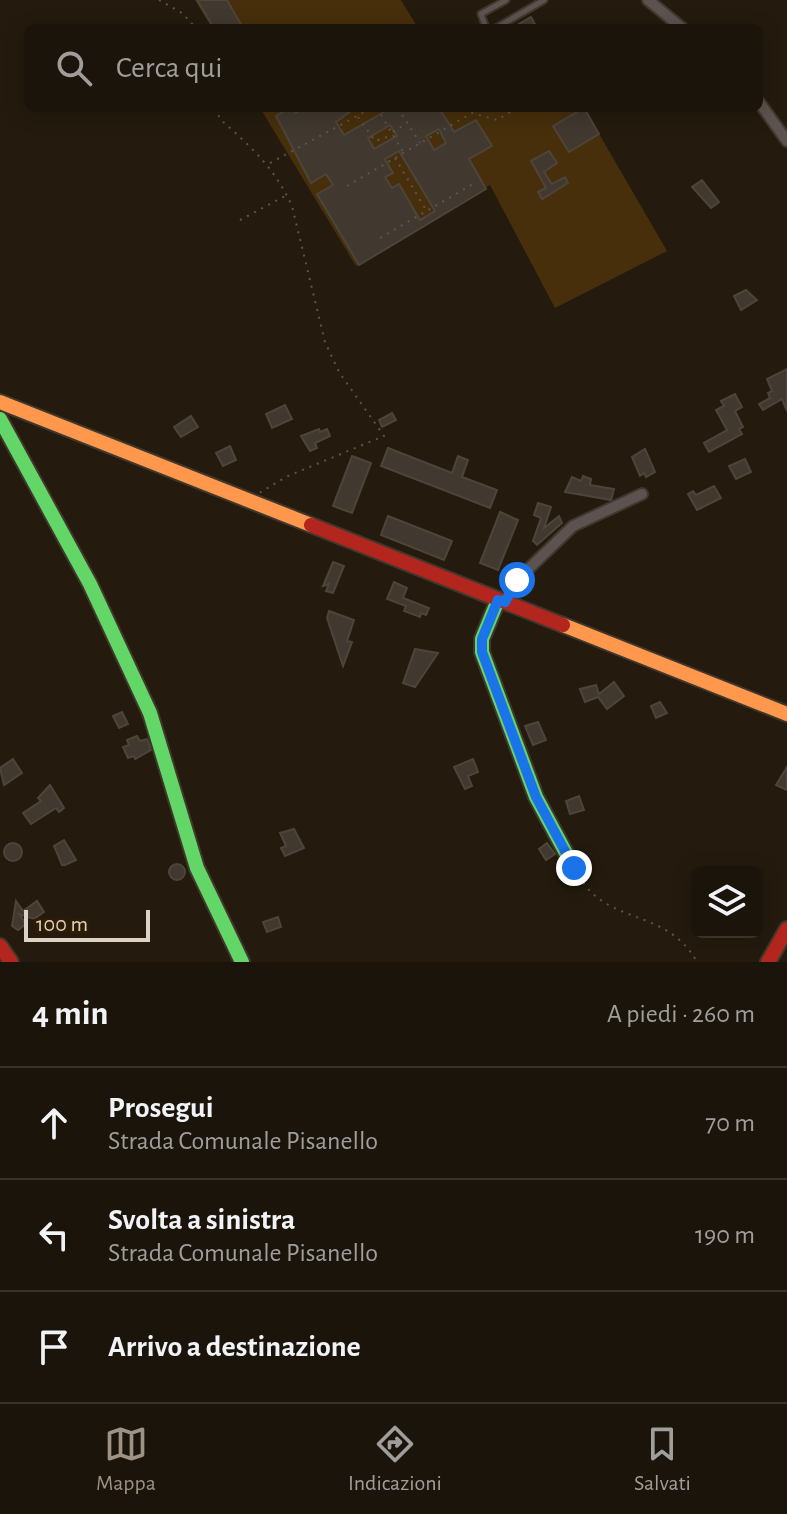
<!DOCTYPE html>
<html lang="it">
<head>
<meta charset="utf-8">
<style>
  body { margin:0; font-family:"Alegreya Sans",sans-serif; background:#282118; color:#f1f3f6 }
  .controls { position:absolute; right:24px; bottom:24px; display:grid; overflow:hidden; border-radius:12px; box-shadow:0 4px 20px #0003 }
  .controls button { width:72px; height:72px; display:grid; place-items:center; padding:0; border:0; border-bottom:2px solid #39332b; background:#1b140a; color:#f1f3f6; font:40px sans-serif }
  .scale { position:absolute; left:24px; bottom:20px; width:126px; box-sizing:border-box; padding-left:8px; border:4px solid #ded2c4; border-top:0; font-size:22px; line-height:28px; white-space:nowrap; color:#ded2c4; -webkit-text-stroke:6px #2e1c04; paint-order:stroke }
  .stop { position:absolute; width:24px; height:24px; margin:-18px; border:6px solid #1a73e8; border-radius:50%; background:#fff }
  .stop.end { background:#1a73e8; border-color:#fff; box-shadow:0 2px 8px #0008 }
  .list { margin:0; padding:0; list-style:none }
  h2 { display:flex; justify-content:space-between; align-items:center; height:104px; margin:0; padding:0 32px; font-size:34px }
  h2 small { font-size:26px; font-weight:400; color:#a09e9c }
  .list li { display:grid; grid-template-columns:52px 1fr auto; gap:24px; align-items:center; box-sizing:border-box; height:112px; padding:0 32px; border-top:2px solid #39332b }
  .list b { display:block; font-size:30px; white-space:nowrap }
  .list p { margin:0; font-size:26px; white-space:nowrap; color:#a09e9c }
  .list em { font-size:26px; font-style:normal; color:#a09e9c }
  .icon { flex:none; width:44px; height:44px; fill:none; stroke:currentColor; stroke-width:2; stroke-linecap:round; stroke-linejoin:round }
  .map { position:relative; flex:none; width:787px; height:962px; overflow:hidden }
  .search { position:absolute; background:#1b140a; box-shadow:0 4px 20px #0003; left:24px; right:24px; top:24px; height:88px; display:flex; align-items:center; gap:20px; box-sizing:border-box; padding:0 28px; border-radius:12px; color:#a09e9c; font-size:30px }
  .sheet { height:440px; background:#1b140a }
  nav { display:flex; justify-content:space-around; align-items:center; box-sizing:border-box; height:112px; border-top:2px solid #39332b; background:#1b140a; font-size:22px; color:#a09e9c }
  nav a { display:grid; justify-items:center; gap:4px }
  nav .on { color:#9d9284 }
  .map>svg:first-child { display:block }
  .green { fill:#472f0b }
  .building { fill:#41392f; stroke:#4d453a; stroke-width:2; fill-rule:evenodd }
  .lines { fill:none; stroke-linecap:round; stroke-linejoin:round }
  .lane-casing { stroke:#40372d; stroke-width:9 }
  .street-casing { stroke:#40372d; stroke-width:14 }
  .fast-casing { stroke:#40372d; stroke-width:18 }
  .slow-casing { stroke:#40372d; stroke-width:18 }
  .jam-casing { stroke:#40372d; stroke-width:18 }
  .path { stroke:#5d544f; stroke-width:2; stroke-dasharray:2 6; stroke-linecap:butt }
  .lane { stroke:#5c524f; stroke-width:5 }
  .street { stroke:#5c524f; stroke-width:10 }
  .fast { stroke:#63d668; stroke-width:14 }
  .slow { stroke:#ff974d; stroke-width:14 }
  .jam { stroke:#b3261e; stroke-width:14 }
  .route { stroke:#1a73e8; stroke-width:10 }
</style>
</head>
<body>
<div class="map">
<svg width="787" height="962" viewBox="0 0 787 962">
  <rect width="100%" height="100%" fill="#241b0e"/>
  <g class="green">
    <polygon points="195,0 401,0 418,28 212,28"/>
    <polygon points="260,108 584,108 667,251 555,308 490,185 356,266"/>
  </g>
  <g class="building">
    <polygon points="197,0 227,0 243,28 214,28"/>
    <polygon points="531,17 537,28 512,28"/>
    <path d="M290 108 296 113 304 108H355L336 122 344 135 391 108H439L454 132 476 120 492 146 469 159 486 189 359 265 317 194 333 185 326 174 311 183 276 116ZM390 125 397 136 374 149 368 138ZM439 129 446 143 434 150 426 136ZM399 151 435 211 420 220 399 184 392 188 385 177 393 173 385 159Z"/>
    <polygon points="584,108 599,134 569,152 553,126"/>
    <polygon points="549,151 557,163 544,172 552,184 565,177 568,183 542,199 538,192 546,188 531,161"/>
    <polygon points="702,180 719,202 711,208 692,187"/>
    <polygon points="746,290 757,300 741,310 734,296"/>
    <polygon points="787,369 787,411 782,399 763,410 759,404 770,398 768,393 772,391 767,379"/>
    <polygon points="735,394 742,407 735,411 743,427 739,429 742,434 709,452 704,443 727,430 716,410 724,406 721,401"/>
    <polygon points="285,405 292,419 272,428 266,414"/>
    <polygon points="392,413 396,420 382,427 379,420"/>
    <polygon points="191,416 198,427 181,437 174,427"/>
    <polygon points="319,429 320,432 327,429 330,436 315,443 317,448 310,451 301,436"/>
    <polygon points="230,446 236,460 223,466 216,453"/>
    <polygon points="388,448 452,473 458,456 468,460 462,477 497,490 490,508 381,466"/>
    <polygon points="645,449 655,472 646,477 644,473 640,476 632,457"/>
    <polygon points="352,456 371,463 352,513 333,506"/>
    <polygon points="745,459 751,472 736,479 729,466"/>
    <polygon points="583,476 591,479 590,485 614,489 611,500 565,492 572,477 581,481"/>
    <polygon points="714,486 721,498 697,510 688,494 693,491 696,495"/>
    <polygon points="538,503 551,507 544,528 559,516 562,523 537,545 533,541 541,518 534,515"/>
    <polygon points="500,512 518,520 498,570 480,563"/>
    <polygon points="388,516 452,541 444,560 381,535"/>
    <polygon points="333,562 344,566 333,593 326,591 329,584 323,586"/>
    <polygon points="394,582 407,588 403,598 429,608 426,615 421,613 420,617 404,611 406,606 387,599"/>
    <polygon points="329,611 354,620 347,641 352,642 343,666 327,618"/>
    <polygon points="415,649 438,653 415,687 403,683"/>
    <polygon points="614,682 624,696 607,709 598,697 585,702 580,689 596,685 599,694"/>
    <polygon points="660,702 667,713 656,718 651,706"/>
    <polygon points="122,712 128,724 119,728 113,716"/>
    <polygon points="538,722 546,740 533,745 525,726"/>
    <polygon points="137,736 140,741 147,739 151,750 135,759 134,756 128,758 123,747 129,745 127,740"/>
    <polygon points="13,759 22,773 4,785 0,768"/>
    <polygon points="473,759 478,772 468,776 472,786 465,789 454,767"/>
    <polygon points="787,767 787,790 776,785"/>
    <polygon points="50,785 64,808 59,812 56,808 31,824 23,813 41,801 38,798"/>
    <polygon points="579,796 584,810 570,814 566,801"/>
    <polygon points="294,829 304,848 285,856 281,848 286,846 280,833"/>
    <polygon points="64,840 76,860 65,865 62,865 54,846"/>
    <circle cx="13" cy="852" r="9"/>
    <polygon points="547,843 555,854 546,860 539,849"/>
    <circle cx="177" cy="872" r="8"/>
    <polygon points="16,901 23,911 37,901 44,912 34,919 19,914 26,924 18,930 12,926"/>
    <polygon points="278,917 281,927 267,932 263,922"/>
  </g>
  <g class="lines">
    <g class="lane-casing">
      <g id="lane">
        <polyline points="486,28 481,14 506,0"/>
        <polyline points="496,28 544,0"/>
      </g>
    </g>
    <g class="street-casing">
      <g id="street">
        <polyline points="648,0 682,28"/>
        <polyline points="759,102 787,141"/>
        <polyline points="505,602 517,580 573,526 642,494"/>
      </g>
    </g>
    <g class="fast-casing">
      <g id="fast">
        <polyline points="0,419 90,584 150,713 197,868 242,962"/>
        <polyline points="498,600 482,639 482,652 536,797 574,868"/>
      </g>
    </g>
    <g class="slow-casing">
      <g id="slow">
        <polyline points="0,402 311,525"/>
        <polyline points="563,625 787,714"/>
      </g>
    </g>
    <g class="jam-casing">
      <g id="jam">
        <polyline points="311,525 563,625"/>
        <polyline points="0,946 11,962"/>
        <polyline points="768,962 787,929"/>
      </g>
    </g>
    <g class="path">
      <polyline points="159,0 182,13 196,28"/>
      <path d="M215 108 220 119C252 148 274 167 292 206L325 342 339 372 384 436 288 476 259 493"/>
      <polyline points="377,108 403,152"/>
      <polyline points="398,108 420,143"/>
      <polyline points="358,117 375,141 393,135"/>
      <polyline points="393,132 407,123"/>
      <polyline points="395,158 426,210"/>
      <polyline points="270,163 372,108"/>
      <polyline points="347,186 472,113 497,120 517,108"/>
      <polyline points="240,220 287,195"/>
      <polyline points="380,238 475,183"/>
      <path d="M579 876C607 926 666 907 697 962"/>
    </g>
    <use href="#lane" class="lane"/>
    <use href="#street" class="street"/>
    <use href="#fast" class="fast"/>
    <use href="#slow" class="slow"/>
    <use href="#jam" class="jam"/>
  </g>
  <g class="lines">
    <polyline class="route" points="517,580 505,602 498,600 482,639 482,652 536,797 574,868"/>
  </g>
</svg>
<div class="controls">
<button><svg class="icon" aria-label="layers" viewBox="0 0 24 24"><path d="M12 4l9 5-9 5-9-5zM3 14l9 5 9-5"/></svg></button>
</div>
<div class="scale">100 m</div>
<div class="stop" style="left:517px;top:580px"></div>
<div class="stop end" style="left:574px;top:868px"></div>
<div class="search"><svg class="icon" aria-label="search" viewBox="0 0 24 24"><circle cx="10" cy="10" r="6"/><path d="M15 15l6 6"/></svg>Cerca qui</div>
</div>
<section class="sheet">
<h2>4 min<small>A piedi · 260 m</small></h2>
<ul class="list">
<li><svg class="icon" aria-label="ahead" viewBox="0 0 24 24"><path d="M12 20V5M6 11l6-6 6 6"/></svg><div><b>Prosegui</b><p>Strada Comunale Pisanello</p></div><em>70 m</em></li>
<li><svg class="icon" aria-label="left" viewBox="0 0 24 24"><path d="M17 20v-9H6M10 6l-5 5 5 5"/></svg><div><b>Svolta a sinistra</b><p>Strada Comunale Pisanello</p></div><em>190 m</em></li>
<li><svg class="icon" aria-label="arrive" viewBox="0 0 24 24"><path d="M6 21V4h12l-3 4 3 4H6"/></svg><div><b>Arrivo a destinazione</b></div></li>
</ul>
</section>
<nav>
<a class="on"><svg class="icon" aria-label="map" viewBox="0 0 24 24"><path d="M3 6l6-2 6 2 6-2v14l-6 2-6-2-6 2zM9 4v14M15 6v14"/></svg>Mappa</a>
<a><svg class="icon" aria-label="directions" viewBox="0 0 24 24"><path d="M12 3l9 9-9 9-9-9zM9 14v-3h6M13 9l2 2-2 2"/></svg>Indicazioni</a>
<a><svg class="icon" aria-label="saved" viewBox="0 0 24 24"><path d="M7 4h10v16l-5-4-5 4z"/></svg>Salvati</a>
</nav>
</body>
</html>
